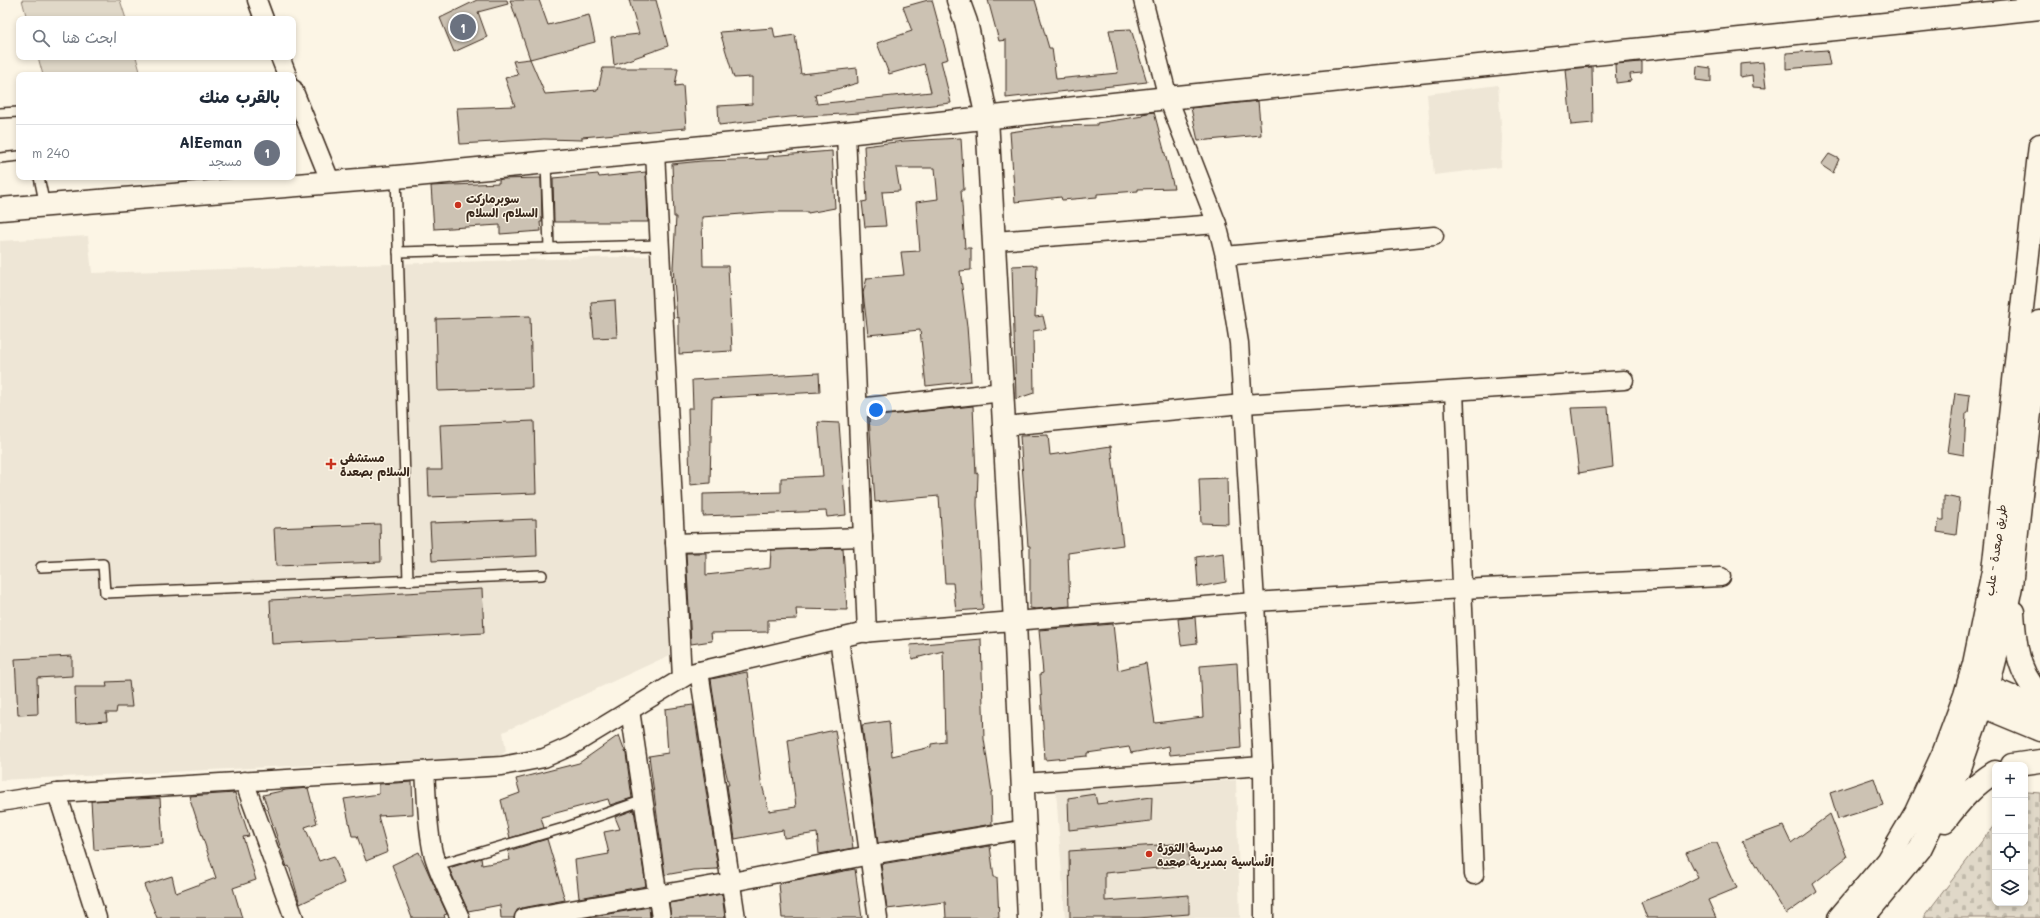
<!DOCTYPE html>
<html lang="ar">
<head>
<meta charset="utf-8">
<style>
  body { margin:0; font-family:Mali,"Playpen Sans Arabic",sans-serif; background:#f6f6f7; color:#1f2937; direction:rtl }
  .controls { position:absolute; right:12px; bottom:12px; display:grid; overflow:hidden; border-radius:8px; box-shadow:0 2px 6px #0003 }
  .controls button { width:36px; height:36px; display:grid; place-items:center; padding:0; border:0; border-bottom:1px solid #e0e1e3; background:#fff; color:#1f2937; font:20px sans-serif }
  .you { position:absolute; left:876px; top:410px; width:14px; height:14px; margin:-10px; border:3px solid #fff; border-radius:50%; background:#1a73e8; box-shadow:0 0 0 6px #1a73e833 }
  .badge { display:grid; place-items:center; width:26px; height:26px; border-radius:50%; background:#c8321e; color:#fff; font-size:13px; font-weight:700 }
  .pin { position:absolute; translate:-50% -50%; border:2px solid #fff; box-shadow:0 1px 4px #0006 }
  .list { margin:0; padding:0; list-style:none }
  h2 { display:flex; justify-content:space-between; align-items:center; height:52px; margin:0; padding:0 16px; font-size:17px }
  h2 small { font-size:13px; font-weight:400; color:#747a83 }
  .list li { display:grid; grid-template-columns:26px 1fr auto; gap:12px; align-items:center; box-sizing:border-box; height:56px; padding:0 16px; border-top:1px solid #e0e1e3 }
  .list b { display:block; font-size:15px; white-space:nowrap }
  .list p { margin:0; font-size:13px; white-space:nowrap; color:#747a83 }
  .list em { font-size:13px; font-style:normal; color:#747a83 }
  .icon { flex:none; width:22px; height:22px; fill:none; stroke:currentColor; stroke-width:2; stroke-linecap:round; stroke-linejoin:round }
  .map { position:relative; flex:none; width:2040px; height:918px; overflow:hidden; direction:ltr }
  .search { position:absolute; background:#fff; box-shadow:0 2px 6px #0003; left:16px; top:16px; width:280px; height:44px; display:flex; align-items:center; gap:10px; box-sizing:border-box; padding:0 14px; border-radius:8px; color:#747a83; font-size:15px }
  .panel { position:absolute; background:#fff; box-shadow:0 2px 6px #0003; left:16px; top:72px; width:280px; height:108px; border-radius:8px; direction:rtl }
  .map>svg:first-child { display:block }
  .built { fill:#eee6d6 }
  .green { fill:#e0d8c8; stroke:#8e8173 }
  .cemetery { fill:url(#cemetery-stones); stroke:#8e8173 }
  .building { fill:#ccc2b3; stroke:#3b2a1e }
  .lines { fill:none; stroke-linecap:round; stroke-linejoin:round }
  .service-casing { stroke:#3b2a1e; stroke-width:12 }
  .minor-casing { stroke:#3b2a1e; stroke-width:21 }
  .tertiary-casing { stroke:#3b2a1e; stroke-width:25 }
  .primary-casing { stroke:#3b2a1e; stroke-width:25 }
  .trunk-casing { stroke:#3b2a1e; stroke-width:25 }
  .service { stroke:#fcf5e5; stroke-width:9 }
  .minor { stroke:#fcf5e5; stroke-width:18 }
  .tertiary { stroke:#fcf5e5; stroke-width:22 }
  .primary { stroke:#fcf5e5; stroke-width:22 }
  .trunk { stroke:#fcf5e5; stroke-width:22 }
  .poi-dot { fill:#c8321e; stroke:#fcf5e5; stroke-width:1.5 }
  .labels { text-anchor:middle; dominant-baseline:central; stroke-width:3; stroke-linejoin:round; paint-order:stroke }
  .poi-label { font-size:12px; font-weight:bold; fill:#3b2a1e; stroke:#fcf5e5; text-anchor:start }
  .street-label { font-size:12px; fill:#3b2a1e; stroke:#fcf5e5 }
</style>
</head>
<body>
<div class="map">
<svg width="2040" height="918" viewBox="0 0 2040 918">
  <defs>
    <pattern id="cemetery-stones" width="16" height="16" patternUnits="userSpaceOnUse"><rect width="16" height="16" fill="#e0d8c8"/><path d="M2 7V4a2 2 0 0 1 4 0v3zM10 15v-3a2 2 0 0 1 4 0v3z" fill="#c1baab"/></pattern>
  </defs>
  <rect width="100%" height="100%" fill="#fcf5e5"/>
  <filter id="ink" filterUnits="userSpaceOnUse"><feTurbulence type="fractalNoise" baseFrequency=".025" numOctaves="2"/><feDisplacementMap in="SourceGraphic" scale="8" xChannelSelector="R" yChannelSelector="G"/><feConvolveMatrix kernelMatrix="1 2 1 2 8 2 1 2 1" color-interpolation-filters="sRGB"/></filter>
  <g filter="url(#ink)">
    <g class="built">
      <polygon points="1498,85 1502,137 1501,167 1434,175 1427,94"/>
      <polygon points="88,236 92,273 653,256 670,655 503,732 506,751 501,756 0,780 0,241"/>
      <polygon points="1236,780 1240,918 1065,918 1056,790"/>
    </g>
    <g class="green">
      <polygon points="22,0 120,0 126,19 27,19"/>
      <polygon points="38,57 136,57 141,75 43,75"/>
    </g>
    <polygon class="cemetery" points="2028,792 2040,793 2040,918 1923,918 1995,824 1995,903 2025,903 2025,793"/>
    <g class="building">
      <polygon points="477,0 507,0 508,4 478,12 487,37 454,52 440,18"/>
      <polygon points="510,0 539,0 548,25 589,15 595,42 530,59"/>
      <polygon points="629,0 656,0 668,46 614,65 611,37 639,34"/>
      <polygon points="928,0 932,0 948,59 941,61 951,103 860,113 790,117 719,125 718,106 752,104 752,77 734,78 720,32 773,28 775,38 795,35 801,74 857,68 858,83 815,95 817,104 931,92 924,64 889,74 877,43 912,31 903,7"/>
      <polygon points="988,0 1035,0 1049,48 1052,48 1056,79 1118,73 1109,30 1131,29 1147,82 1006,98 1006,40 999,41"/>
      <polygon points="1827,50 1830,65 1786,69 1786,53"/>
      <polygon points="530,59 545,94 598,90 603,68 678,68 675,86 683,85 686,128 582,137 582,140 544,139 460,144 457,108 515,106 505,78 518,75 513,61"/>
      <polygon points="1642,62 1642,73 1630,74 1631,81 1616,83 1615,64"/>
      <polygon points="1763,62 1766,88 1753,87 1752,75 1740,77 1740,64"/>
      <polygon points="1697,66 1711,68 1711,82 1696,80"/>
      <polygon points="1592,67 1593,123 1571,125 1566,69"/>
      <polygon points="1258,101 1261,135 1198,141 1191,108"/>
      <polygon points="1154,112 1174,188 1138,189 1138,191 1097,194 1097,197 1062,200 1061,197 1015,202 1010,132 1054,126 1097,125 1097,123 1143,116 1142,114"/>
      <polygon points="961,138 964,190 961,190 965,248 971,248 971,270 960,271 967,326 971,381 926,386 920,330 868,335 863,293 867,278 904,275 901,252 920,251 916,202 938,199 935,168 896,168 900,191 882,192 886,226 865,227 862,202 867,201 864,146 904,141"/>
      <polygon points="832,151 835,208 808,213 808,212 769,212 702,217 703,266 728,266 732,351 679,354 679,317 677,318 673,267 676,217 674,217 672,164 702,161 768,159 768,156"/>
      <polygon points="1829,154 1839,159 1833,173 1821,165"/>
      <polygon points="646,172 648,222 554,222 553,178 598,174 599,177"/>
      <polygon points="541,178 542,222 540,222 541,231 500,234 500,225 434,229 431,186 499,183 499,180 501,179"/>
      <polygon points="1037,265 1035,317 1043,316 1046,329 1033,331 1034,393 1016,399 1012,266"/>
      <polygon points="615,300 617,337 594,338 591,302"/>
      <polygon points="530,316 532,388 438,391 436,319"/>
      <polygon points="819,373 820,392 712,398 710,483 690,485 688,408 693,408 692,380"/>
      <polygon points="1955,393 1970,395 1968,413 1966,413 1964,455 1947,452"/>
      <polygon points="973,406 976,474 978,473 977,505 983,609 956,611 953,583 945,583 939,496 875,502 869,417"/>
      <polygon points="1608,407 1613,467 1579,473 1571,408"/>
      <polygon points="534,421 536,493 429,497 428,470 442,470 440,425"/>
      <polygon points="818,422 839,423 846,515 827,517 826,511 703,516 703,494 781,492 781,478 823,476"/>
      <polygon points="1048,435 1050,455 1111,446 1123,545 1068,553 1070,606 1036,609 1030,608 1030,546 1028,546 1020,436"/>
      <polygon points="1227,478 1228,524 1201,523 1199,479"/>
      <polygon points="1944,496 1960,499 1956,535 1937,532 1939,520 1944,520"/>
      <polygon points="536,519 537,556 432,561 430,523"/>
      <polygon points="380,524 381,562 276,566 274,528"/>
      <polygon points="843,548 847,610 796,609 797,619 768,620 768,632 711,633 712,641 691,644 686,553 706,553 706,575 770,568 771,550"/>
      <polygon points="1224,553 1226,582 1198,587 1196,557"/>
      <polygon points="482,589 484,633 272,644 270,600"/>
      <polygon points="1195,617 1197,643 1181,645 1178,619"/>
      <polygon points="1113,624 1118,670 1146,663 1155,723 1203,717 1200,666 1237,663 1241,748 1170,755 1169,746 1131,753 1129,747 1087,753 1087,756 1045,760 1040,674 1043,673 1039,630"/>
      <polygon points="981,639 984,739 992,792 991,792 992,824 878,843 862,725 889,721 892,756 931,747 931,744 945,742 943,651 912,659 910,645"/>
      <polygon points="72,656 72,676 37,678 38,714 18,715 15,659"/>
      <polygon points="747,672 761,781 769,811 796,807 788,740 835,730 853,848 819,854 817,833 784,838 783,830 735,839 727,785 729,785 722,756 711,679"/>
      <polygon points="129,681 132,707 117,707 116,713 106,713 107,721 76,723 75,687 107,687 106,682"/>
      <polygon points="693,705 718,869 693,870 665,875 649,756 668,753 665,709"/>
      <polygon points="619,735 626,754 632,798 610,805 608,799 541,817 544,828 510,838 501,800 520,793 516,779 579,763"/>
      <polygon points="1874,778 1883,805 1838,819 1830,793"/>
      <polygon points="412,782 413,814 378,816 388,852 366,861 357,836 352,836 344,799 379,794 379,784"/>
      <polygon points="308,788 317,823 305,827 319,861 334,856 344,883 300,904 289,866 287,867 263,795 286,790"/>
      <polygon points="235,793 249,836 243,837 256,880 233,888 242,918 157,918 144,885 172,876 176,893 216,878 189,796"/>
      <polygon points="1095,794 1097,804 1152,797 1151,821 1069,830 1068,798"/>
      <polygon points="160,798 163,844 94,850 91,801"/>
      <polygon points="634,810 646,886 579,898 575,860 609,854 604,832 620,829 615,817"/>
      <polygon points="1830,814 1847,857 1813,884 1817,892 1786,914 1742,841 1783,826 1791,843"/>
      <polygon points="547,839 565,900 522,908 517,910 514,918 501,918 500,905 468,911 449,868 481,858 482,865 510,860 508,851"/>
      <polygon points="1188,843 1190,865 1105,873 1105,901 1189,895 1189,914 1138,918 1070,918 1069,851"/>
      <polygon points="1712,843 1717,843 1737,888 1708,900 1716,918 1647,918 1641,902 1675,889 1698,877 1686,853"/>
      <polygon points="990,846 994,877 997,877 999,918 946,918 945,902 887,909 881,864"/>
      <polygon points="419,852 447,914 444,915 445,918 412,918 392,865"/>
      <polygon points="855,869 862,918 782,918 779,883"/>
      <polygon points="722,894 725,918 671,918 669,903"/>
      <polygon points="649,907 650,918 586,918"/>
    </g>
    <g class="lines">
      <g class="service-casing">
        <g id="service">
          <polyline points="0,113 19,112"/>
          <polyline points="0,158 19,156"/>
          <polyline points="546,162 549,248"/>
          <polyline points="39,177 45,206"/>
          <polyline points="396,177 408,581"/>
          <polyline points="398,252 660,245"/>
          <polyline points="41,567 103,564 105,593 542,575"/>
          <polyline points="437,865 567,827 644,800"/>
        </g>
      </g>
      <g class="minor-casing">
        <g id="minor">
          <polyline points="257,0 264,19"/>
          <polyline points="1143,0 1168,98 1217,224 1225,256 1239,343 1255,602 1263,766 1264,918"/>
          <polyline points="280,57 287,75"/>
          <polyline points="293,89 331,183"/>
          <polyline points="846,133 867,633"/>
          <polyline points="655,152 682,678"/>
          <polyline points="995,241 1217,224"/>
          <polyline points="1225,256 1434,236"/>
          <polyline points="1454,391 1474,875"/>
          <polyline points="858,408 1003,392"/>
          <polyline points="1004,426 1243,404 1624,380"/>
          <polyline points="675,543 863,537"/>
          <polyline points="839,638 878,918"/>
          <polyline points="699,671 736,918"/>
          <polyline points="630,710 661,918"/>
          <path d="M425 771C427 798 427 827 433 853 439 875 451 897 460 918"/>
          <polyline points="244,781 294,918"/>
          <polyline points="1023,783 1263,766"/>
          <polyline points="57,793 97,918"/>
          <polyline points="0,802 57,793 502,766 544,758 571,746 691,673 861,633 1255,602 1462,589 1721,577"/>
          <polyline points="524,918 732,882 870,855 1026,829"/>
        </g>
      </g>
      <g class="tertiary-casing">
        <polyline id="tertiary" points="0,209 396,177 846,133 1168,98 2040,8"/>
      </g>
      <g class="primary-casing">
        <g id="primary">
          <polyline points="1988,687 2040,709"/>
          <polyline points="1982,706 2040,730"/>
        </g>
      </g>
      <g class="trunk-casing">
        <g id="trunk">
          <polyline points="958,0 966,22 987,118 1015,623 1029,918"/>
          <path d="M2013 612C2015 641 2017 674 2040 694"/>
          <polyline points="2012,765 2040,761"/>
          <path d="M1945 821C1961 800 1973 786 1995 772"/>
          <polyline points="1839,918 1887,861 1916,812 1943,754 1965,695 1974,664 1993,571 2040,145"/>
          <polyline points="1863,918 1920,849 1961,765 1988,687 2001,637 2011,586 2040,322"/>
        </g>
      </g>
      <use href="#service" class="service"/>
      <use href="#minor" class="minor"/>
      <use href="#tertiary" class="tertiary"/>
      <use href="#primary" class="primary"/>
      <use href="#trunk" class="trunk"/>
    </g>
  </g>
  <g class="poi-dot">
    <circle cx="458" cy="205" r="4"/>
    <path d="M329 458h4v4h4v4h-4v4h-4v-4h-4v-4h4z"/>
    <circle cx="1149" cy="854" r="4"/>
  </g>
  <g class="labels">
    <g class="poi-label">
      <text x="466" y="198">سوبرماركت<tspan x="466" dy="14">السلام، السلام</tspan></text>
      <text x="340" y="457">مستشفى<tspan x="340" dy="14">السلام بصعدة</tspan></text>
      <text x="1157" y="847">مدرسة الثورة<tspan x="1157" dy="14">الأساسية بمديرية صعده</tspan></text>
    </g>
    <g class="street-label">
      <text transform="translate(1995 550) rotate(-82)">طريق صعدة - علب</text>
    </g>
  </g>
</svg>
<div class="controls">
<button>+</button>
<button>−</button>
<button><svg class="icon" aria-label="locate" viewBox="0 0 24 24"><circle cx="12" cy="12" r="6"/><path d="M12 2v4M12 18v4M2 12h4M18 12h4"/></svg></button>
<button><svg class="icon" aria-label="layers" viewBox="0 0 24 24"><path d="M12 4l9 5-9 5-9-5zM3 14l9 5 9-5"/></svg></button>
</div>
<div class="you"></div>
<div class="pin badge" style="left:463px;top:27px;background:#6b7280">1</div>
<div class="search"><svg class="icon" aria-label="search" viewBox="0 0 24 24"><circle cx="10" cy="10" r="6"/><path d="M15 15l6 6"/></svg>ابحث هنا</div>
<section class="panel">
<h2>بالقرب منك<small></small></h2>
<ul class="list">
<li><span class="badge" style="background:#6b7280">1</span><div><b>AlEeman</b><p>مسجد</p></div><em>240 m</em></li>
</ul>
</section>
</div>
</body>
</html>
